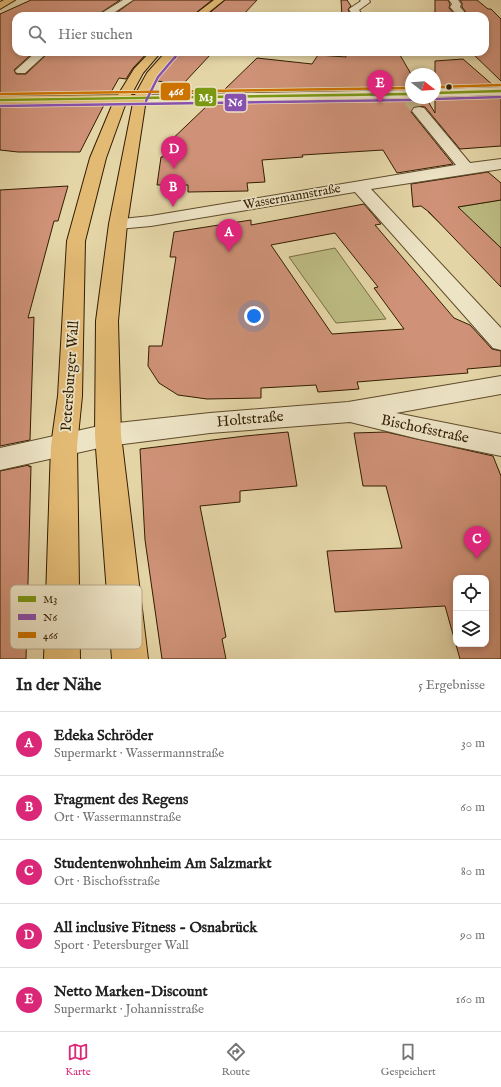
<!DOCTYPE html>
<html lang="de">
<head>
<meta charset="utf-8">
<style>
  body { margin:0; font-family:"IM FELL English",serif; background:#f2f2f2; color:#222 }
  .controls { position:absolute; right:12px; bottom:12px; display:grid; overflow:hidden; border-radius:8px; box-shadow:0 2px 6px #0003 }
  .controls button { width:36px; height:36px; display:grid; place-items:center; padding:0; border:0; border-bottom:1px solid #e0e0e0; background:#fff; color:#222; font:20px sans-serif }
  .compass { position:absolute; left:405px; top:68px; width:36px; height:36px; border-radius:50%; background:#fff; box-shadow:0 2px 6px #0003; rotate:107deg }
  .you { position:absolute; left:254px; top:316px; width:14px; height:14px; margin:-10px; border:3px solid #fff; border-radius:50%; background:#1a73e8; box-shadow:0 0 0 6px #1a73e833 }
  .badge { display:grid; place-items:center; width:26px; height:26px; border-radius:50%; background:#db2777; color:#fff; font-size:13px; font-weight:700 }
  .pin { position:absolute; translate:-50% -33px; filter:drop-shadow(0 1px 2px #0008) }
  .pin::after { content:''; position:absolute; top:21px; width:14px; height:12px; background:inherit; clip-path:polygon(0 0,100% 0,50% 100%) }
  .list { margin:0; padding:0; list-style:none }
  h2 { display:flex; justify-content:space-between; align-items:center; height:52px; margin:0; padding:0 16px; font-size:17px }
  h2 small { font-size:13px; font-weight:400; color:#767676 }
  .list li { display:grid; grid-template-columns:26px 1fr auto; gap:12px; align-items:center; box-sizing:border-box; height:64px; padding:0 16px; border-top:1px solid #e0e0e0 }
  .list b { display:block; font-size:15px; white-space:nowrap }
  .list p { margin:0; font-size:13px; white-space:nowrap; color:#767676 }
  .list em { font-size:13px; font-style:normal; color:#767676 }
  .icon { flex:none; width:22px; height:22px; fill:none; stroke:currentColor; stroke-width:2; stroke-linecap:round; stroke-linejoin:round }
  .map { position:relative; flex:none; width:501px; height:659px; overflow:hidden }
  .search { position:absolute; background:#fff; box-shadow:0 2px 6px #0003; left:12px; right:12px; top:12px; height:44px; display:flex; align-items:center; gap:10px; box-sizing:border-box; padding:0 14px; border-radius:12px; color:#767676; font-size:15px }
  .sheet { height:372px; background:#fff }
  nav { display:flex; justify-content:space-around; align-items:center; box-sizing:border-box; height:56px; border-top:1px solid #e0e0e0; background:#fff; font-size:11px; color:#767676 }
  nav a { display:grid; justify-items:center; gap:2px }
  nav .on { color:#db2777 }
  .map>svg:first-child { display:block }
  .green { fill:#bcbb82; stroke:#786c42 }
  .building { fill:#cf9278; stroke:#331d01; fill-rule:evenodd }
  .lines { fill:none; stroke-linecap:round; stroke-linejoin:round }
  .minor-tunnel { stroke:#c1b086; stroke-width:12; stroke-dasharray:12 6; stroke-linecap:butt }
  .minor-casing { stroke:#5f4b2a; stroke-width:2 }
  .major-casing { stroke:#331d01; stroke-width:2 }
  .minor { fill:#ede4c6; fill-rule:evenodd }
  .major { fill:#e2ba74; fill-rule:evenodd }
  .bus-1-casing { stroke:#ede4c6; stroke-width:4 }
  .bus-2-far1-casing { stroke:#ede4c6; stroke-width:3.5 }
  .bus-2-casing { stroke:#ede4c6; stroke-width:4 }
  .bus-3-casing { stroke:#ede4c6; stroke-width:4 }
  .bus-1 { stroke:#7c9813; stroke-width:2.5 }
  .bus-2-far1 { stroke:#8951ae; stroke-width:2 }
  .bus-2 { stroke:#8951ae; stroke-width:2.5 }
  .bus-3 { stroke:#cd7300; stroke-width:2.5 }
  .bus-dot { fill:#331d01; stroke:#ede4c6; stroke-width:1.5 }
  .labels { text-anchor:middle; dominant-baseline:central; stroke-width:3.5; stroke-linejoin:round; paint-order:stroke }
  .far-street-label { font-size:13px; fill:#331d01; stroke:#ede4c6 }
  .street-label { font-size:15px; fill:#331d01; stroke:#ede4c6 }
  .key { fill:#ede4c6; stroke:#b5a88b; stroke-width:1 }
  .key-label { font-size:11px; fill:#331d01 }
  .line-badge { stroke:#ede4c6; stroke-width:1.5 }
  .badge-label { font-size:11px; text-anchor:middle; font-weight:bold; fill:#fff }
</style>
</head>
<body>
<div class="map">
<svg width="501" height="659" viewBox="0 0 501 659">
  <rect width="100%" height="100%" fill="#e4d5a7"/>
  <filter id="stains"><feTurbulence type="fractalNoise" baseFrequency=".005" numOctaves="4"/><feColorMatrix values="0 0 0 0 .2 0 0 0 0 .09 0 0 0 0 .02 0 0 0 .5 -.17"/></filter>
  <radialGradient id="worn" r=".72"><stop offset=".6" stop-color="#630" stop-opacity="0"/><stop offset="1" stop-color="#630" stop-opacity=".3"/></radialGradient>
  <g class="green">
    <polygon points="501,200 501,248 475,223 445,228 428,212"/>
    <polygon points="335,248 386,319 336,323 289,257"/>
  </g>
  <g class="building">
    <polygon points="31,0 120,0 96,16 16,16 16,52 34,52 14,70 16,74 26,74 49,52 148,52 133,68 126,79 119,78 110,94 0,94 0,14"/>
    <polygon points="134,0 212,0 192,16 112,16"/>
    <polygon points="225,0 257,0 242,16 206,16"/>
    <polygon points="341,0 347,0 351,6 348,9 351,16 342,16"/>
    <polygon points="435,0 448,0 450,4 449,8 456,16 435,16"/>
    <polygon points="460,0 477,0 488,9 491,9 501,19 501,81 471,52 485,52 485,16 469,16 462,7 462,3"/>
    <polygon points="178,52 208,52 207,54 211,54 183,84 157,81"/>
    <polygon points="345,52 380,52 383,55 400,55 411,74 411,89 222,92 257,58 312,64 318,55 346,57"/>
    <polygon points="463,59 494,86 435,88 435,61"/>
    <polygon points="501,96 501,146 460,149 425,107 419,106 413,107 411,112 453,164 397,173 383,150 302,155 303,157 262,160 265,182 247,183 248,191 188,192 188,185 157,185 161,157 163,157 165,146 210,103 426,98 435,113 435,98"/>
    <polygon points="0,105 0,106 104,105 80,152 18,152 0,150"/>
    <polygon points="488,172 501,183 501,200 458,207 501,248 501,287 429,212 421,206 413,207 411,184"/>
    <polygon points="68,186 58,221 54,221 28,318 34,317 30,440 0,446 0,190"/>
    <path d="M364 204 381 224 375 225 454 318 470 325 492 349 501 351V366L467 369 468 373 357 382 359 389 318 392 316 385 261 388V398L207 399 178 395 159 383 148 366 149 346H162L176 257H170L174 232 251 220V225ZM335 233 378 287 374 288 404 329 332 334 271 245Z"/>
    <polygon points="288,432 297,486 240,491 240,502 200,506 226,637 222,639 226,659 162,659 145,540 140,449 245,436"/>
    <path d="M386 432 493 456 501 476V659H460L445 606 335 612 327 551 402 548 386 486H363L354 433ZM456 578H486V644H456Z"/>
    <polygon points="29,465 29,467 31,466 26,659 0,659 0,471"/>
  </g>
  <g class="lines">
    <polyline class="minor-tunnel" points="409,100 419,111"/>
    <g class="minor-casing">
      <g id="minor">
        <polygon points="123,0 133,0 109,16 97,16"/>
        <polygon points="360,0 369,0 370,2 359,10 363,16 353,16 349,9 361,1"/>
        <polygon points="449,0 458,0 461,4 460,7 468,16 458,16 450,7 452,4"/>
        <polygon points="36,52 48,52 25,73 17,73 15,71 17,69"/>
        <polygon points="501,87 501,95 435,97 435,89"/>
        <polygon points="411,90 411,98 140,103 134,99 140,95"/>
        <polygon points="419,107 424,108 470,163 501,159 501,169 371,189 501,328 501,350 493,348 355,192 151,226 118,229 112,228 109,224 112,220 151,216 456,165 412,111 414,108"/>
        <polygon points="501,376 501,394 396,413 501,434 501,456 419,439 350,422 210,433 108,446 0,470 0,448 108,424 210,413 348,402"/>
      </g>
    </g>
    <g class="major-casing">
      <g id="major">
        <polygon points="4,0 15,0 0,9 0,2"/>
        <polygon points="214,0 224,0 204,16 193,16"/>
        <polygon points="150,52 161,52 143,73 131,95 135,95 147,73 163,55 166,52 177,52 159,74 146,99 127,224 118,321 121,435 148,659 112,659 95,435 96,321 109,224 133,103 126,103 124,108 106,158 85,241 82,396 77,446 80,659 44,659 51,446 58,396 67,241 90,158 113,103 0,104 0,96 118,95 134,69"/>
      </g>
    </g>
    <use href="#minor" class="minor"/>
    <use href="#major" class="major"/>
    <g class="bus-1-casing">
      <g id="bus-1">
        <polyline points="435,93 501,91"/>
        <polyline points="0,100 411,94"/>
      </g>
    </g>
    <g class="bus-2-far1-casing">
      <polyline id="bus-2-far1" points="175,58 176,56"/>
    </g>
    <g class="bus-2-casing">
      <g id="bus-2">
        <polyline points="435,99 501,97"/>
        <polyline points="146,101 158,77 175,57"/>
        <polyline points="0,106 411,100"/>
      </g>
    </g>
    <g class="bus-3-casing">
      <g id="bus-3">
        <polyline points="435,87 501,85"/>
        <polyline points="0,94 411,88"/>
      </g>
    </g>
    <use href="#bus-1" class="bus-1"/>
    <use href="#bus-2-far1" class="bus-2-far1"/>
    <use href="#bus-2" class="bus-2"/>
    <use href="#bus-3" class="bus-3"/>
  </g>
  <circle class="bus-dot" cx="449" cy="87" r="3.5"/>
  <g class="labels">
    <g class="far-street-label">
      <text transform="translate(292 197) rotate(-10)">Wassermannstraße</text>
    </g>
    <g class="street-label">
      <text transform="translate(70 376) rotate(-86)">Petersburger Wall</text>
      <text transform="translate(250 419) rotate(-5)">Holtstraße</text>
      <text transform="translate(425 429) rotate(12)">Bischofsstraße</text>
    </g>
  </g>
  <rect x="10" y="585" width="132" height="64" rx="6" class="key"/>
  <rect x="18" y="596" width="18" height="6" fill="#7c9813"/>
  <rect x="18" y="614" width="18" height="6" fill="#8951ae"/>
  <rect x="18" y="632" width="18" height="6" fill="#cd7300"/>
  <g class="key-label">
    <text x="43" y="603">M3</text>
    <text x="43" y="621">N6</text>
    <text x="43" y="639">466</text>
  </g>
  <g class="line-badge">
    <rect x="160" y="82" width="31" height="19" rx="4" fill="#cd7300"/>
    <rect x="194" y="87" width="23" height="20" rx="4" fill="#7c9813"/>
    <rect x="224" y="93" width="23" height="19" rx="4" fill="#8951ae"/>
  </g>
  <g class="badge-label">
    <text x="176" y="95">466</text>
    <text x="206" y="101">M3</text>
    <text x="235" y="106">N6</text>
  </g>
  <rect width="100%" height="100%" filter="url(#stains)"/>
  <rect width="100%" height="100%" fill="url(#worn)"/>
</svg>
<div class="controls">
<button><svg class="icon" aria-label="locate" viewBox="0 0 24 24"><circle cx="12" cy="12" r="6"/><path d="M12 2v4M12 18v4M2 12h4M18 12h4"/></svg></button>
<button><svg class="icon" aria-label="layers" viewBox="0 0 24 24"><path d="M12 4l9 5-9 5-9-5zM3 14l9 5 9-5"/></svg></button>
</div>
<svg class="compass" viewBox="-18 -18 36 36"><path d="M0-13l5 13h-10z" fill="#e53935"/><path d="M0 13l5-13h-10z" fill="#767676"/></svg>
<div class="you"></div>
<div class="pin badge" style="left:229px;top:252px">A</div>
<div class="pin badge" style="left:173px;top:207px">B</div>
<div class="pin badge" style="left:477px;top:559px">C</div>
<div class="pin badge" style="left:174px;top:169px">D</div>
<div class="pin badge" style="left:380px;top:103px">E</div>
<div class="search"><svg class="icon" aria-label="search" viewBox="0 0 24 24"><circle cx="10" cy="10" r="6"/><path d="M15 15l6 6"/></svg>Hier suchen</div>
</div>
<section class="sheet">
<h2>In der Nähe<small>5 Ergebnisse</small></h2>
<ul class="list">
<li><span class="badge">A</span><div><b>Edeka Schröder</b><p>Supermarkt · Wassermannstraße</p></div><em>30 m</em></li>
<li><span class="badge">B</span><div><b>Fragment des Regens</b><p>Ort · Wassermannstraße</p></div><em>60 m</em></li>
<li><span class="badge">C</span><div><b>Studentenwohnheim Am Salzmarkt</b><p>Ort · Bischofsstraße</p></div><em>80 m</em></li>
<li><span class="badge">D</span><div><b>All inclusive Fitness - Osnabrück</b><p>Sport · Petersburger Wall</p></div><em>90 m</em></li>
<li><span class="badge">E</span><div><b>Netto Marken-Discount</b><p>Supermarkt · Johannisstraße</p></div><em>160 m</em></li>
</ul>
</section>
<nav>
<a class="on"><svg class="icon" aria-label="map" viewBox="0 0 24 24"><path d="M3 6l6-2 6 2 6-2v14l-6 2-6-2-6 2zM9 4v14M15 6v14"/></svg>Karte</a>
<a><svg class="icon" aria-label="directions" viewBox="0 0 24 24"><path d="M12 3l9 9-9 9-9-9zM9 14v-3h6M13 9l2 2-2 2"/></svg>Route</a>
<a><svg class="icon" aria-label="saved" viewBox="0 0 24 24"><path d="M7 4h10v16l-5-4-5 4z"/></svg>Gespeichert</a>
</nav>
</body>
</html>
